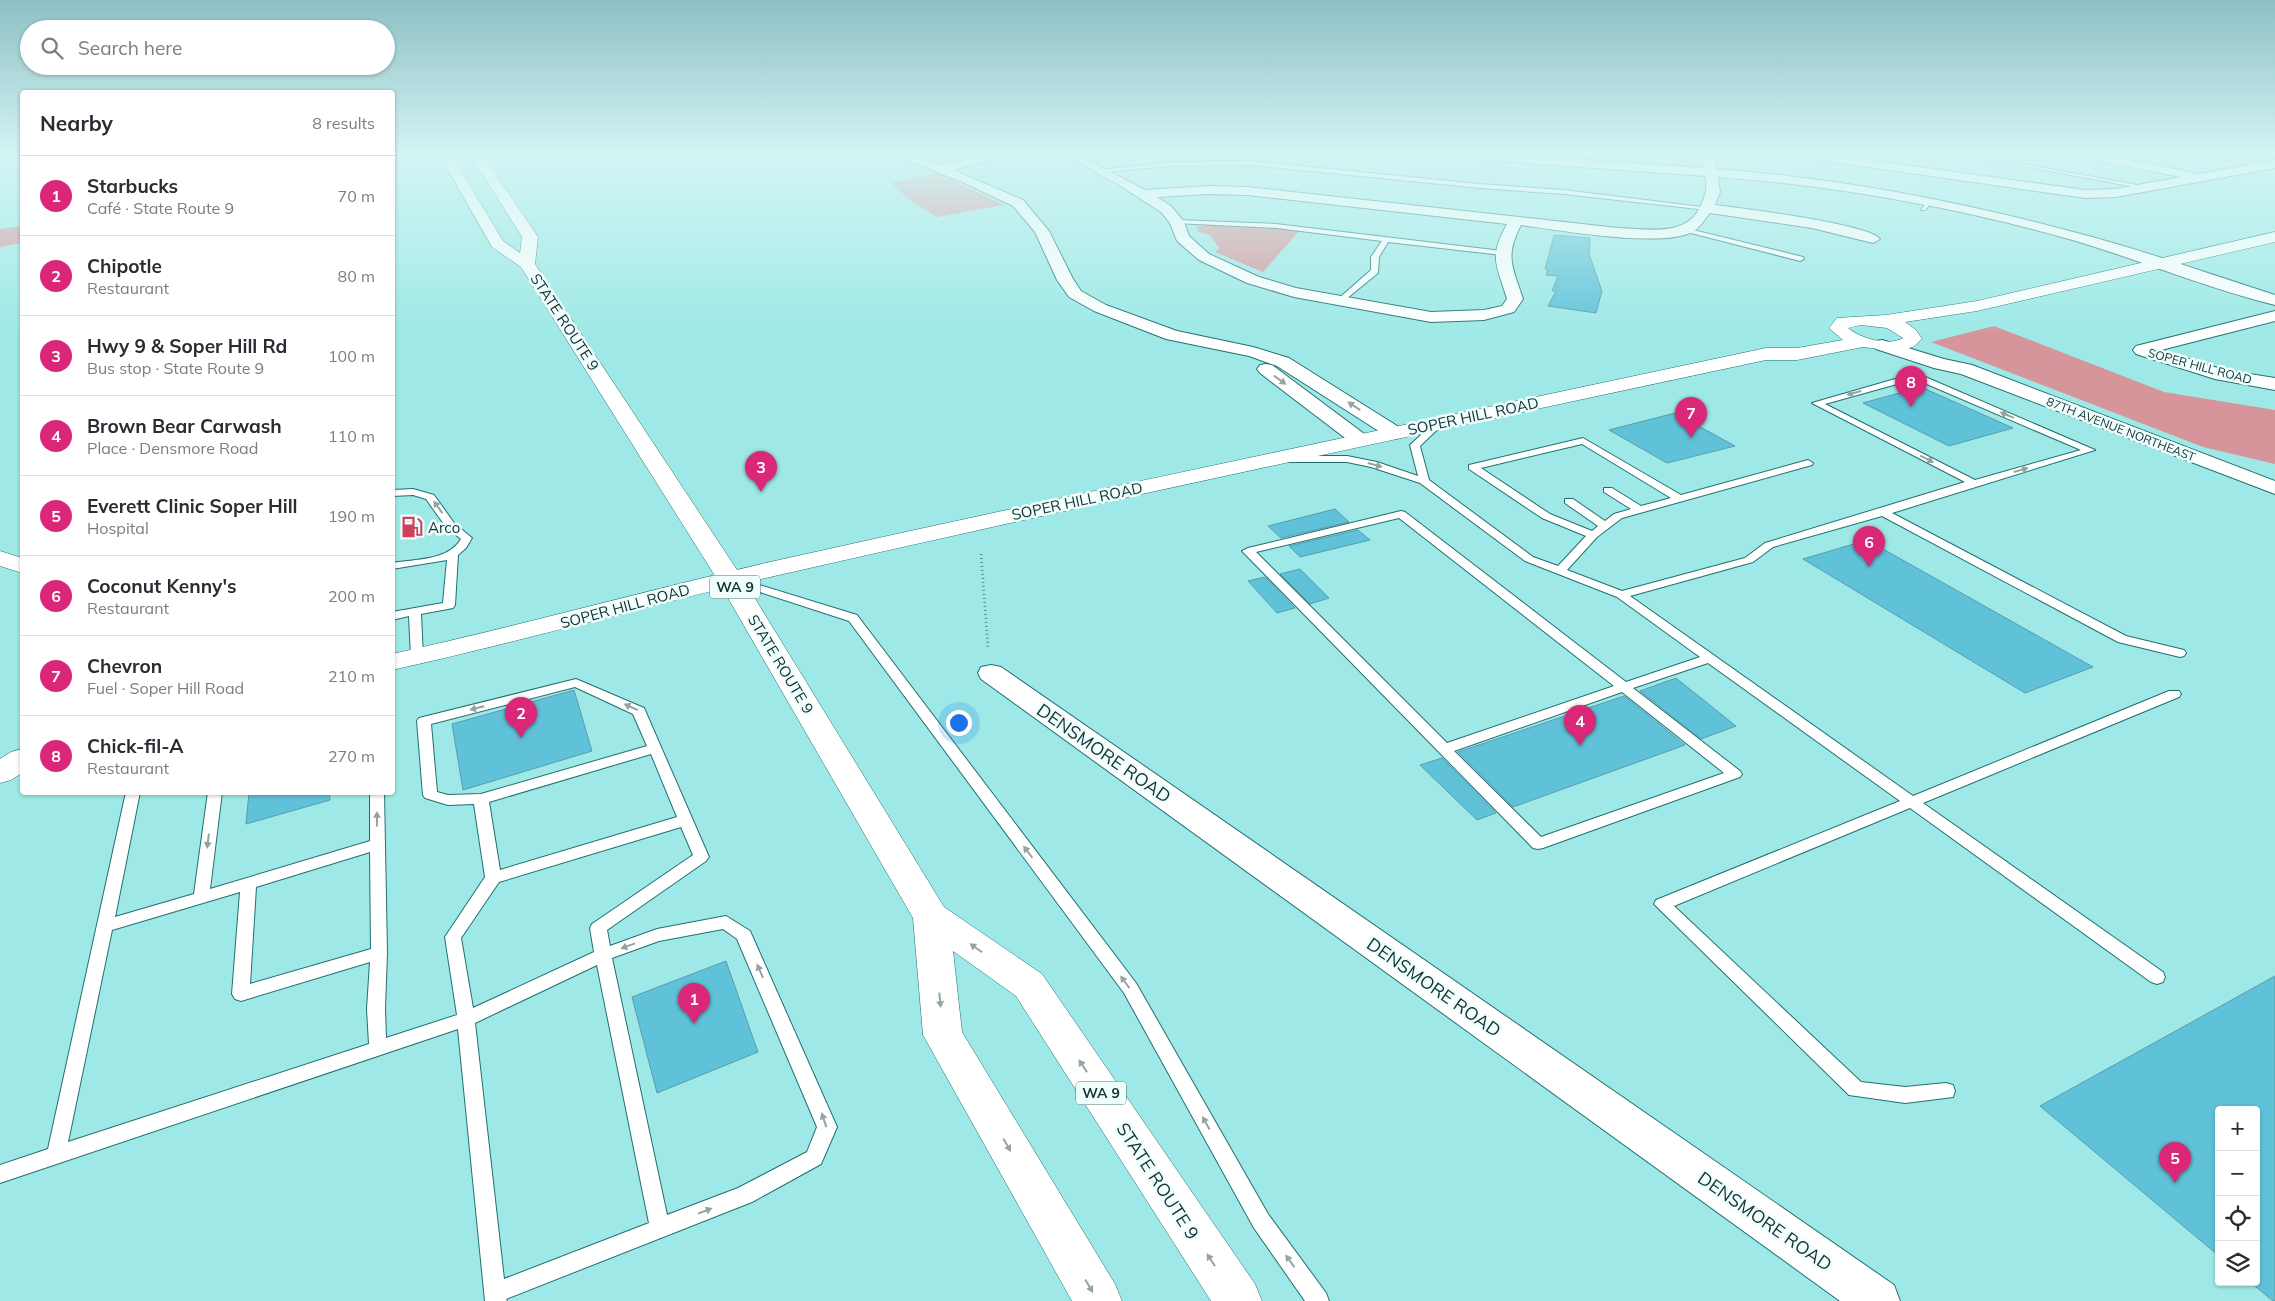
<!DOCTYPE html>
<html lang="en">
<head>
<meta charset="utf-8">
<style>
  body { margin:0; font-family:Mulish,sans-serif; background:#f7f7f7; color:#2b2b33 }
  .controls { position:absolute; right:15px; bottom:15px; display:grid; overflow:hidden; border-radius:5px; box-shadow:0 1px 4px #0004 }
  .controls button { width:45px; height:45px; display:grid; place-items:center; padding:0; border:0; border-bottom:1px solid #e1e1e2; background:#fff; color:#2b2b33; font:25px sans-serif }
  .you { position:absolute; left:958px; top:722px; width:18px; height:18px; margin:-12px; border:4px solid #fff; border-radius:50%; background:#1a73e8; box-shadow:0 0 0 8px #1a73e833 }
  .badge { display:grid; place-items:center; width:32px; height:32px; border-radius:50%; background:#db2777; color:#fff; font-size:16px; font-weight:700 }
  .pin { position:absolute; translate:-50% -41px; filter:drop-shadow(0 1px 2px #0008) }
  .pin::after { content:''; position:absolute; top:26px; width:18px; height:15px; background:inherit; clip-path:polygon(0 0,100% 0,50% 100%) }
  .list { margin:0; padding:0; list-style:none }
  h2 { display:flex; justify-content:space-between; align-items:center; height:65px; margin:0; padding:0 20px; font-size:21px }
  h2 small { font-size:16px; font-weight:400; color:#7c7c81 }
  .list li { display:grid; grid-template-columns:32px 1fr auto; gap:15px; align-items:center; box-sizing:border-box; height:80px; padding:0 20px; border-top:1px solid #e1e1e2 }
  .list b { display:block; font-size:19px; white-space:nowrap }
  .list p { margin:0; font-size:16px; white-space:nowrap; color:#7c7c81 }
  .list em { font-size:16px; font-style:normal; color:#7c7c81 }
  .icon { flex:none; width:28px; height:28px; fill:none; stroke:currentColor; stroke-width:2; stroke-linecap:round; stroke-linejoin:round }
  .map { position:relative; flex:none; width:2275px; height:1301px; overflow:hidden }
  .search { position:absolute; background:#fff; box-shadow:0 1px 4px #0004; left:20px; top:20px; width:375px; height:55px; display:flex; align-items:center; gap:12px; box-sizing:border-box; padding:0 18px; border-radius:28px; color:#7c7c81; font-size:19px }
  .panel { position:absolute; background:#fff; box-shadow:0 1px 4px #0004; left:20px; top:90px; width:375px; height:705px; border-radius:5px }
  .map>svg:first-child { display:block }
  .green { fill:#d5959a }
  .building { fill:#60c2d8; stroke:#589dad }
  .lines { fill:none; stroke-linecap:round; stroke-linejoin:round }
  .lane-casing { stroke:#21706f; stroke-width:2 }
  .street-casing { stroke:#21706f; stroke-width:2 }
  .secondary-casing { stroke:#21706f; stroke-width:1 }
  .primary-casing { stroke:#21706f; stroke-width:1 }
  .path { stroke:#588c8b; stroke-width:2.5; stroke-dasharray:1 3; stroke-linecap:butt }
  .lane { fill:#fff; fill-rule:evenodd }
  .street { fill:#fff; fill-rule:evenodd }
  .secondary { fill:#fff; fill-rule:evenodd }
  .primary { fill:#fff; fill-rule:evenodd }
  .oneway { fill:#95a3a3 }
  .labels { text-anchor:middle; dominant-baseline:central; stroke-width:5; stroke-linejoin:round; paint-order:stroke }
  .far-street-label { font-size:12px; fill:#133232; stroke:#effdfd }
  .shield { fill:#effdfd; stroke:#556f6f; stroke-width:1 }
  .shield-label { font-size:14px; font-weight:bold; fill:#133232 }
  .street-label { font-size:15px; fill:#133232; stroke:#effdfd }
  .poi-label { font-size:15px; fill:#133232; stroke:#effdfd; text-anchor:start }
  .near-street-label { font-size:18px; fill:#133232; stroke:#effdfd }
</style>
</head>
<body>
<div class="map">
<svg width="2275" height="1301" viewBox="0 0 2275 1301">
  <rect width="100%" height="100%" fill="#9ee9e7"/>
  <g class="green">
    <polygon points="938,173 1004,205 937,217 911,201 891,183"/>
    <polygon points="1208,225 1244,225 1300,230 1263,272 1215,252 1219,248 1210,235 1199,232 1196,226"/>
    <polygon points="22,226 22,243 0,247 0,229"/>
    <polygon points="1994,326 2164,392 2275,410 2275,464 2203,447 1931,342"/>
  </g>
  <g class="building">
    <polygon points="1554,235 1590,238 1589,254 1602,291 1596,313 1548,306 1556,291 1552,291 1558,276 1546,275 1548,270 1545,269"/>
    <polygon points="1921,387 2013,428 1949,446 1863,403"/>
    <polygon points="1675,413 1735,446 1667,463 1609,430"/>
    <polygon points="1335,509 1349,522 1281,538 1268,526"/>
    <polygon points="1358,530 1370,540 1300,557 1289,546"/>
    <polygon points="1867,540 2093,667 2025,693 1803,559"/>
    <polygon points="1300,569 1329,598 1310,604 1280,574"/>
    <polygon points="1265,577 1295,608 1277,613 1248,581"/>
    <polygon points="1676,678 1736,726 1701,739 1640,691"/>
    <polygon points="574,690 592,751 463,790 452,724"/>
    <polygon points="1624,696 1685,745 1513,807 1458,752"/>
    <polygon points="1442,758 1496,813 1477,820 1420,765"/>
    <polygon points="249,792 329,792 330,800 246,824"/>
    <polygon points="726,961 758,1052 657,1093 632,997"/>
    <polygon points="2275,976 2275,1301 2273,1301 2250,1282 2256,1282 2256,1110 2219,1110 2219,1256 2040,1106"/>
  </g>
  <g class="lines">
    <g class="lane-casing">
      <g id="lane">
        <polygon points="0,154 11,154 0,157"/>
        <polygon points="1958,154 1968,154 2154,188 2151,190"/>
        <polygon points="2199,154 2208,154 2267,166 2264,168"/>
        <polygon points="1251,161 1480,184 1564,190 1710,208 1707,210 1564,194 1480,188 1251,165 1170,166 1103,172 1100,170 1170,162"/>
        <polygon points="1927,201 1932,202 1925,210 1921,210"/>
        <polygon points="1177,220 1276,224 1502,251 1506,253 1502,255 1388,242 1379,257 1378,273 1340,304 1336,302 1337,300 1371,270 1371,257 1382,241 1276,228 1175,223 1174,222"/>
        <polygon points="1685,228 1803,257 1804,259 1800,261 1683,231 1683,229"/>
        <path d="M1916 373 2095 450 1892 513 2126 636 2184 650 2186 653 2184 656 2180 657 2118 642 1882 516 1773 547 1753 562 1630 596 1913 796 2169 691H2179L2181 694 2179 697 1923 803 2163 972 2165 977 2163 982 2157 984 2151 982 1910 808 1674 906 1861 1082 1905 1087 1946 1083 1953 1085 1955 1091 1953 1097 1905 1103 1849 1095 1654 904 1656 900 1900 801 1708 663 1633 688 1740 771 1742 774 1740 777 1543 848 1538 849 1533 848 1242 551 1248 548 1401 511 1405 512 1626 682 1700 657 1617 597 1525 561 1420 483 1371 467 1347 462H1287L1282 459 1287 456H1347L1377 462 1418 476 1410 445 1436 421H1442V425L1420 446 1429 480 1533 557 1558 566 1586 536 1542 518 1469 469V465L1583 438 1681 495 1808 460 1813 463 1812 465 1622 518 1597 537 1567 570 1622 591 1745 558 1765 543 1965 482 1812 403ZM1915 379 2081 450 1975 480 1825 404ZM1582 444 1671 498 1641 506 1612 488H1604V492L1631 509 1614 514 1605 521 1573 499H1565V503L1598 526 1592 531 1550 514 1481 468ZM1399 518 1614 686 1447 743 1256 552ZM1622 692 1724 773 1541 837 1454 751Z"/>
        <path d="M413 489 434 495 454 523 472 538 466 548 458 555 455 605 453 608 421 614 423 657 417 661 411 657 409 616 392 620V612L443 603 447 560 392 569V563C415 559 448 561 461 539L446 527 426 499 413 495 392 496V490Z"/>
        <polygon points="730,576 857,615 1136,983 1268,1214 1326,1293 1329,1301 1305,1301 1254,1228 1124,993 849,621 726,581 724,579 726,577"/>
        <path d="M576 679 644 708 709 857 706 861 607 930 610 946 657 929 726 916 750 931 837 1127 821 1164 752 1202 506 1299 507 1301H485L458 1029 0 1183V1165L48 1149 126 792H140L115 917 194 894 208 792H222L210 889 370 841V792H384L387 953 385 1009 386 1038 457 1015 445 937 485 877 474 804 448 805 425 798 423 795 417 721 419 718ZM575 687 633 714 647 746 481 794 448 795 437 792 431 724ZM651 754 677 817 500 870 489 802ZM681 827 693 855 592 924 590 928 594 952 473 1008 461 938 499 882ZM370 852 371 949 250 984 256 887ZM240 892 232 994 235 999 241 1001 370 962 367 1009 369 1044 68 1142 112 930ZM723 929 737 939 817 1127 807 1152 738 1188 667 1215 612 958 659 941ZM597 965 649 1223 504 1279 475 1023Z"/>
      </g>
    </g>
    <g class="street-casing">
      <g id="street">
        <polygon points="893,154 909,154 941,165 988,154 1006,154 1004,157 953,170 1023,200 1049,231 1073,279 1081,291 1106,305 1177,331 1253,347 1289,358 1402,429 1405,433 1402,437 1395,439 1388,437 1277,366 1249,356 1166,339 1094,311 1069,297 1057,280 1035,232 1013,206 967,184"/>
        <path d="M1063 154H1077L1145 190 1208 186 1247 187 1618 228C1648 229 1689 238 1702 203 1706 193 1708 186 1705 176L1456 158 1450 154H1499L1703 168 1704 154H1716V169C1838 178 1959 201 2077 233 2143 250 2209 274 2275 295V305C2205 288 2138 259 2069 239 1955 207 1836 186 1718 177L1720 192 1715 205C1740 208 1869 224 1880 239L1873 243 1812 228 1710 213C1705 219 1700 228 1692 232 1661 248 1558 230 1521 225 1504 257 1513 268 1523 299L1514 312 1484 320 1431 322 1294 297 1247 283 1199 260 1177 241 1170 223 1161 212 1119 185ZM1208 194 1247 195 1507 224C1488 258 1497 265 1507 299L1502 306 1484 310 1431 312 1296 288 1259 277 1209 254 1189 236 1184 222 1171 206 1157 197Z"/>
        <polygon points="1798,154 1826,154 2085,190 2116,189 2181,177 2085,158 2079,154 2101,154 2199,174 2275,160 2275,168 2116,197 2085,198 1804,158"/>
        <polygon points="2275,311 2275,321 2161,350 2224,370 2275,378 2275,390 2215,379 2136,354 2133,350 2136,346"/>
        <polygon points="1882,340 1944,359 1972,365 2275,481 2275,494 1961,374 1934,368 1876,349 1873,345 1876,341"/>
        <polygon points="1266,364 1272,365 1367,436 1370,440 1367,444 1360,446 1353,444 1260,373 1257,369 1260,365"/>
        <polygon points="991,665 1001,667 1894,1285 1900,1301 1840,1301 981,679 978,673 981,667"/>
      </g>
    </g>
    <g class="secondary-casing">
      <g id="secondary">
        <path d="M2275 232V242L1977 311 1905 322 1916 330 1922 339 1913 347 1898 351 1863 347 1797 360H1766C1434 431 1102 501 770 577 644 606 519 642 392 670V654C519 626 644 591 770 562 1102 488 1434 419 1766 348H1797L1843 340 1829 328 1837 318 1886 315 1977 301ZM1861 325 1887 328 1903 338C1888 347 1860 338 1848 328Z"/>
        <polygon points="0,551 22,558 22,573 0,566"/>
        <polygon points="22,749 22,773 11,780 0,783 0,759 11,752"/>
      </g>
    </g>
    <g class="primary-casing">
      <polygon id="primary" points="439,154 451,154 503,241 520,253 522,237 470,154 482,154 538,237 535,264 743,579 944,907 1042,974 1255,1284 1262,1301 1211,1301 1016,996 953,951 962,1032 1115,1284 1122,1301 1072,1301 923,1035 913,918 717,579 521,267 492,247"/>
    </g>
    <polyline class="path" points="981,554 988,647"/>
    <use href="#lane" class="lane"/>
    <use href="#street" class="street"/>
    <use href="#secondary" class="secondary"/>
    <use href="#primary" class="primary"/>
  </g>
  <defs><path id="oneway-solid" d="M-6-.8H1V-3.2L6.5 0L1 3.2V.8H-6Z" transform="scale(1.25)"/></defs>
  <g class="oneway">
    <use href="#oneway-solid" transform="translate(1280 380) rotate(36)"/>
    <use href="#oneway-solid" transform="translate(1854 393) rotate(165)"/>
    <use href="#oneway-solid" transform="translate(1354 406) rotate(-147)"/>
    <use href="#oneway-solid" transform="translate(2007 415) rotate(-157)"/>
    <use href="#oneway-solid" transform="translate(1927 459) rotate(27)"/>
    <use href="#oneway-solid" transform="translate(1375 465) rotate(15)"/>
    <use href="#oneway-solid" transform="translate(2021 470) rotate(-16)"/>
    <use href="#oneway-solid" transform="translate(438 507) rotate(-126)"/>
    <use href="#oneway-solid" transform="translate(631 707) rotate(-156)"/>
    <use href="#oneway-solid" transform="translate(477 708) rotate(166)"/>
    <use href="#oneway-solid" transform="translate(377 819) rotate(-90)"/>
    <use href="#oneway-solid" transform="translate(208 841) rotate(97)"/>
    <use href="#oneway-solid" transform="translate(1028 852) rotate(-127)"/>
    <use href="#oneway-solid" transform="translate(628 946) rotate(160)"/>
    <use href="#oneway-solid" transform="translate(976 948) rotate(-145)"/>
    <use href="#oneway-solid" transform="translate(760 971) rotate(-114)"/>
    <use href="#oneway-solid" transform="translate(1125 982) rotate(-126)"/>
    <use href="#oneway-solid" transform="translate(940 1000) rotate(84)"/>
    <use href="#oneway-solid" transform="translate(1083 1066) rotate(-123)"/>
    <use href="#oneway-solid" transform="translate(824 1120) rotate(-109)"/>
    <use href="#oneway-solid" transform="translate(1206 1123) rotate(-119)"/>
    <use href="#oneway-solid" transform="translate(1007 1145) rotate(60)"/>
    <use href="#oneway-solid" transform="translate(705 1211) rotate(-21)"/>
    <use href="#oneway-solid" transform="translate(1211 1260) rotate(-123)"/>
    <use href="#oneway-solid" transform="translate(1290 1261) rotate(-126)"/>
    <use href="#oneway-solid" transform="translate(1089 1286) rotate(60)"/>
  </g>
  <linearGradient id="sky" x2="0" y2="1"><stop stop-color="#8ebfc5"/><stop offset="0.46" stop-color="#d3f5f4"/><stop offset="1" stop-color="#d3f5f4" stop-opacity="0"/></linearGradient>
  <rect width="2275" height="336" fill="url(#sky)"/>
  <defs>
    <g id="fuel-bare" transform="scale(1.725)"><path d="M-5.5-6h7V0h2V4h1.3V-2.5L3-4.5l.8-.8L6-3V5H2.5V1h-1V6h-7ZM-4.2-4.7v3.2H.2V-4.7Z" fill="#d0405a" stroke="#effdfd" stroke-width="2.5" paint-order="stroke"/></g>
  </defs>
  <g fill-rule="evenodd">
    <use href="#fuel-bare" x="412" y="527"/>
  </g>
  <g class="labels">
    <g class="far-street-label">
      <text transform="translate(2200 366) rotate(15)">SOPER HILL ROAD</text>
      <text transform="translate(2121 429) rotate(21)">87TH AVENUE NORTHEAST</text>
    </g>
    <g class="shield">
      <rect x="710" y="575.5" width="50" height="23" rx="4"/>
      <rect x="1076" y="1081.5" width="50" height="23" rx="4"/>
    </g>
    <g class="shield-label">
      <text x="735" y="587">WA 9</text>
      <text x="1101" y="1093">WA 9</text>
    </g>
    <g class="street-label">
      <text transform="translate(565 322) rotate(57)">STATE ROUTE 9</text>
      <text transform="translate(1473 416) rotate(-12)">SOPER HILL ROAD</text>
      <text transform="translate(1077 501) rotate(-12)">SOPER HILL ROAD</text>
      <text transform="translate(625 606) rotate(-15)">SOPER HILL ROAD</text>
      <text transform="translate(781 664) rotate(59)">STATE ROUTE 9</text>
    </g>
    <g class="poi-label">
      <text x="428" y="527">Arco</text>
    </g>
    <g class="near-street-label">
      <text transform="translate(1104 753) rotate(35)">DENSMORE ROAD</text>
      <text transform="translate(1434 987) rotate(35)">DENSMORE ROAD</text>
      <text transform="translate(1158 1181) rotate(57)">STATE ROUTE 9</text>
      <text transform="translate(1765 1221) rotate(35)">DENSMORE ROAD</text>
    </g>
  </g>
</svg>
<div class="controls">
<button>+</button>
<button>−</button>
<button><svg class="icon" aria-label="locate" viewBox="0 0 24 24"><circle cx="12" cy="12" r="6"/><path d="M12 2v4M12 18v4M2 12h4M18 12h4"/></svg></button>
<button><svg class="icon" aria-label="layers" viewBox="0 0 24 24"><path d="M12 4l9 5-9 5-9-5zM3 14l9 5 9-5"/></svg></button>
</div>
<div class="you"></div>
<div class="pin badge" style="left:694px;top:1024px">1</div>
<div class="pin badge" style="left:521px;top:738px">2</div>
<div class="pin badge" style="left:761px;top:492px">3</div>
<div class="pin badge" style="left:1580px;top:746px">4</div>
<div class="pin badge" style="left:2175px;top:1183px">5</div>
<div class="pin badge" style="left:1869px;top:567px">6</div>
<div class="pin badge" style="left:1691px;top:438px">7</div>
<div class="pin badge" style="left:1911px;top:407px">8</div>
<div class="search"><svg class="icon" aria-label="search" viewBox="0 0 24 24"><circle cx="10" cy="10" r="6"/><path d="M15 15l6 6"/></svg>Search here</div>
<section class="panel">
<h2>Nearby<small>8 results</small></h2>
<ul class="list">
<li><span class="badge">1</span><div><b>Starbucks</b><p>Café · State Route 9</p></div><em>70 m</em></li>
<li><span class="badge">2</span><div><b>Chipotle</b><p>Restaurant</p></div><em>80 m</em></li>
<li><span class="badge">3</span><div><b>Hwy 9 &amp; Soper Hill Rd</b><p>Bus stop · State Route 9</p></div><em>100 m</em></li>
<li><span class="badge">4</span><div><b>Brown Bear Carwash</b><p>Place · Densmore Road</p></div><em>110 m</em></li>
<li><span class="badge">5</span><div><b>Everett Clinic Soper Hill</b><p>Hospital</p></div><em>190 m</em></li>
<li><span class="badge">6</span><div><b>Coconut Kenny's</b><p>Restaurant</p></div><em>200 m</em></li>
<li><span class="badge">7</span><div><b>Chevron</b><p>Fuel · Soper Hill Road</p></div><em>210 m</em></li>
<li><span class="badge">8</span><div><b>Chick-fil-A</b><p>Restaurant</p></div><em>270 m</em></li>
</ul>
</section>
</div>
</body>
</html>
